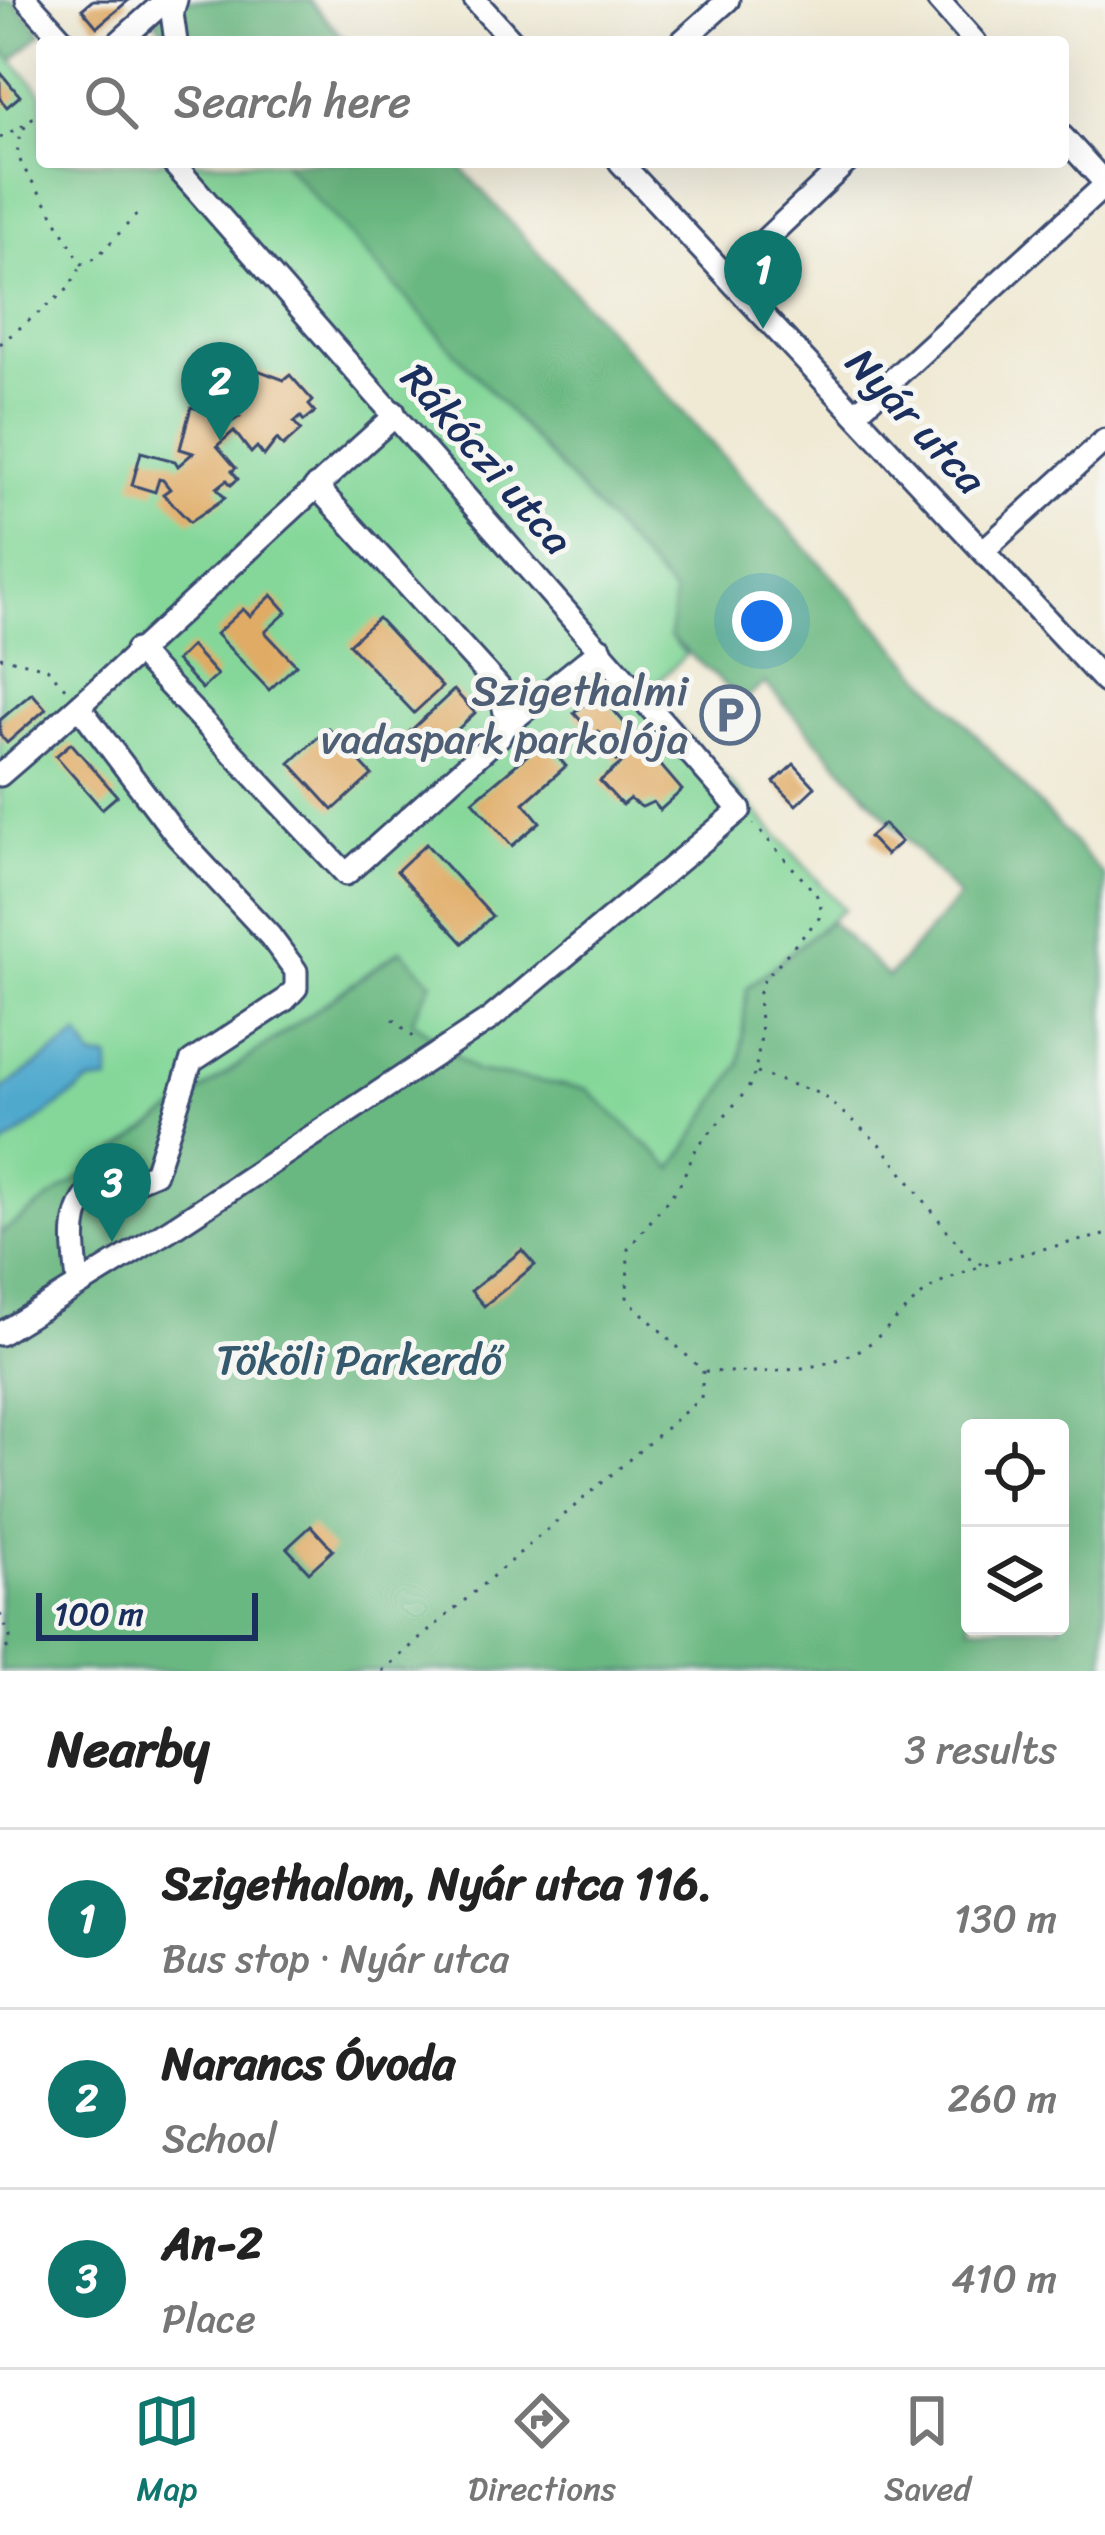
<!DOCTYPE html>
<html lang="en">
<head>
<meta charset="utf-8">
<style>
  body { margin:0; font-family:Sriracha,sans-serif; background:#f6f6f6; color:#222 }
  .controls { position:absolute; right:36px; bottom:36px; display:grid; overflow:hidden; border-radius:12px; box-shadow:0 12px 48px #0002 }
  .controls button { width:108px; height:108px; display:grid; place-items:center; padding:0; border:0; border-bottom:3px solid #e0e0e0; background:#fff; color:#222; font:60px sans-serif }
  .scale { position:absolute; left:36px; bottom:30px; width:222px; box-sizing:border-box; padding-left:12px; border:6px solid #1b2f5e; border-top:0; font-size:33px; line-height:42px; white-space:nowrap; color:#1b2f5e; -webkit-text-stroke:9px #f6f6f2; paint-order:stroke }
  .you { position:absolute; left:762px; top:621px; width:42px; height:42px; margin:-30px; border:9px solid #fff; border-radius:50%; background:#1a73e8; box-shadow:0 0 0 18px #1a73e833 }
  .badge { display:grid; place-items:center; width:78px; height:78px; border-radius:50%; background:#0f766e; color:#fff; font-size:39px; font-weight:700 }
  .pin { position:absolute; translate:-50% -99px; filter:drop-shadow(0 3px 6px #0008) }
  .pin::after { content:''; position:absolute; top:63px; width:42px; height:36px; background:inherit; clip-path:polygon(0 0,100% 0,50% 100%) }
  .list { margin:0; padding:0; list-style:none }
  h2 { display:flex; justify-content:space-between; align-items:center; height:156px; margin:0; padding:0 48px; font-size:51px }
  h2 small { font-size:39px; font-weight:400; color:#767676 }
  .list li { display:grid; grid-template-columns:78px 1fr auto; gap:36px; align-items:center; box-sizing:border-box; height:180px; padding:0 48px; border-top:3px solid #e0e0e0 }
  .list b { display:block; font-size:45px; white-space:nowrap }
  .list p { margin:0; font-size:39px; white-space:nowrap; color:#767676 }
  .list em { font-size:39px; font-style:normal; color:#767676 }
  .icon { flex:none; width:66px; height:66px; fill:none; stroke:currentColor; stroke-width:2; stroke-linecap:round; stroke-linejoin:round }
  .map { position:relative; flex:none; width:1105px; height:1671px; overflow:hidden }
  .search { position:absolute; background:#fff; box-shadow:0 12px 48px #0002; left:36px; right:36px; top:36px; height:132px; display:flex; align-items:center; gap:30px; box-sizing:border-box; padding:0 42px; border-radius:12px; color:#767676; font-size:45px }
  .sheet { height:696px; background:#fff }
  nav { display:flex; justify-content:space-around; align-items:center; box-sizing:border-box; height:168px; border-top:3px solid #e0e0e0; background:#fff; font-size:33px; color:#767676 }
  nav a { display:grid; justify-items:center; gap:6px }
  nav .on { color:#0f766e }
  .map>svg:first-child { display:block }
  .green { fill:#84d799; stroke:#50837c; stroke-width:3 }
  .forest { fill:#6bb881; stroke:#437470; stroke-width:3; fill-rule:evenodd }
  .water { fill:#4fa9cd; stroke:#356c96; stroke-width:3 }
  .building { fill:#e0ab65 }
  .lines { fill:none; stroke-linecap:round; stroke-linejoin:round }
  .minor-casing { stroke:#3b4b70; stroke-width:27 }
  .path { stroke:#3b4b70; stroke-width:3; stroke-dasharray:3 9; stroke-linecap:butt }
  .minor { stroke:#fff; stroke-width:21 }
  .labels { text-anchor:middle; dominant-baseline:central; stroke-width:10; stroke-linejoin:round; paint-order:stroke }
  .street-label { font-size:42px; fill:#1b2f5e; stroke:#f6f6f2 }
  .service-label { font-size:42px; fill:#4e5e75; stroke:#f6f6f2; text-anchor:end }
  .park-label { font-size:42px; fill:#35596d; stroke:#f6f6f2 }
</style>
</head>
<body>
<div class="map">
<svg width="1105" height="1671" viewBox="0 0 1105 1671">
  <rect width="100%" height="100%" fill="#f6f6f2"/>
  <filter id="ink" filterUnits="userSpaceOnUse"><feTurbulence type="fractalNoise" baseFrequency=".00833" numOctaves="2"/><feDisplacementMap in="SourceGraphic" scale="24" xChannelSelector="R" yChannelSelector="G"/><feConvolveMatrix kernelMatrix="1 2 1 2 8 2 1 2 1" color-interpolation-filters="sRGB"/></filter>
  <filter id="wash" filterUnits="userSpaceOnUse"><feTurbulence type="fractalNoise" baseFrequency=".004" numOctaves="4" result="noise"/><feDisplacementMap in="SourceGraphic" scale="48" xChannelSelector="R" yChannelSelector="G"/><feGaussianBlur stdDeviation="2.7" result="paint"/><feColorMatrix in="noise" values="0 0 0 0 0 0 0 0 0 0 0 0 0 0 0 0 0 1.4 0 .05"/><feComposite in="paint" operator="in"/></filter>
  <g filter="url(#wash)">
    <rect width="100%" height="100%" fill="#f0ead5"/>
    <polygon class="green" points="0,47 42,93 42,162 283,162 675,595 670,636 686,655 647,692 844,909 747,988 740,1064 673,1169 587,1090 475,1071 411,1020 431,982 400,950 0,1234 0,1148 89,1083 109,1059 93,1058 79,1035 0,1091"/>
    <g class="forest">
      <polygon points="0,0 13,0 42,33 12,60 0,47"/>
      <polygon points="177,0 309,0 347,42 174,42 155,21"/>
      <path d="M283 162H456L1105 877V1671H0V1234L401 950 432 982 412 1020 475 1071 587 1089 673 1169 740 1064 747 988 830 921 888 977 959 897 765 683 743 701 670 637 674 594ZM970 1428H1060V1626H970Z"/>
    </g>
    <polygon class="water" points="79,1035 93,1058 109,1058 109,1081 89,1083 0,1148 0,1091"/>
    <g id="blocks">
      <g class="building">
        <polygon points="93,0 129,0 97,27 82,9"/>
        <polygon points="0,72 20,96 7,107 0,99"/>
        <polygon points="239,363 284,380 290,375 313,401 309,405 315,412 304,421 301,417 294,422 301,430 283,446 277,439 264,456 257,447 251,453 234,431 217,446 236,468 232,471 238,479 231,485 227,480 217,488 225,498 190,522 163,494 170,489 163,480 159,479 155,492 132,485 141,452 175,461 178,466 193,453 180,449 191,407 223,415 222,421 230,423 239,417 225,413"/>
        <polygon points="272,595 287,612 265,632 296,665 269,690 216,634 243,609 250,616"/>
        <polygon points="378,618 442,687 414,713 349,644"/>
        <polygon points="191,646 217,675 202,689 176,661"/>
        <polygon points="454,690 475,713 425,760 404,737"/>
        <polygon points="598,692 682,790 660,810 653,802 642,807 629,799 622,805 600,781 624,761 620,757 616,761 600,742 604,738 598,731 594,735 574,713"/>
        <polygon points="32,693 46,709 7,743 0,735 0,720"/>
        <polygon points="328,728 372,775 333,810 290,763"/>
        <polygon points="544,741 566,766 524,803 540,822 512,846 473,801"/>
        <polygon points="71,743 117,796 102,809 56,756"/>
        <polygon points="794,764 815,787 796,805 774,782"/>
        <polygon points="884,824 901,842 886,855 869,837"/>
        <polygon points="426,844 492,916 463,943 397,871"/>
        <polygon points="522,1250 535,1265 484,1306 471,1291"/>
        <polygon points="311,1526 333,1550 309,1572 287,1548"/>
      </g>
    </g>
  </g>
  <g filter="url(#ink)">
    <use href="#blocks" fill-opacity="0" stroke="#3b4b70" stroke-width="3"/>
    <g class="lines">
      <g class="minor-casing">
        <g id="minor">
          <polyline points="27,0 65,42"/>
          <polyline points="176,0 172,13 176,42"/>
          <polyline points="475,0 513,42"/>
          <polyline points="938,0 975,42"/>
          <polyline points="119,42 166,0"/>
          <polyline points="681,42 728,0"/>
          <polyline points="1063,137 1105,183"/>
          <polyline points="620,162 1105,682"/>
          <polyline points="727,276 847,162"/>
          <polyline points="856,413 1105,185"/>
          <polyline points="983,551 1105,440"/>
          <polyline points="136,650 346,874 499,737 507,721 499,687 316,486"/>
          <polyline points="503,728 601,649"/>
          <path d="M0 775C132 662 257 539 387 423L394 412"/>
          <path d="M78 1283C74 1238 65 1204 109 1175L138 1180 155 1173 191 1062 285 1000 296 988V971L270 936 177 836 84 713"/>
          <polyline points="0,1334 174,1227 490,1019 740,810 172,162"/>
        </g>
      </g>
      <g class="path">
        <path d="M42 109C0 145 20 162 43 198 57 220 69 243 82 264L97 257 139 212"/>
        <polyline points="0,138 25,124"/>
        <polyline points="0,344 68,289 81,266"/>
        <polyline points="0,657 47,668 68,691"/>
        <polyline points="393,1019 419,1042"/>
        <polyline points="757,1073 821,1094 881,1145 967,1256 985,1266"/>
        <path d="M705 1371C754 1374 834 1374 874 1340 897 1321 918 1292 945 1280 996 1258 1051 1247 1105 1235"/>
        <polyline points="0,1614 10,1636 10,1646 0,1651"/>
        <polyline points="382,1671 701,1398 703,1371 627,1299 628,1249 679,1186 697,1147 748,1089 755,1072 761,1036 758,995 764,980 819,918 821,905 816,894 754,824"/>
      </g>
      <use href="#minor" class="minor"/>
    </g>
  </g>
  <defs>
    <g id="parking-ring" transform="scale(3)"><circle r="9.5" fill="#f6f6f2" stroke="#5c6f8a" stroke-width="1.5"/><path d="M-3.5-5.5H1a3.5 3.5 0 0 1 0 7H-1V5.5H-3.5ZM-1-3.4V-.6H.8a1.4 1.4 0 0 0 0-2.8Z" fill="#5c6f8a"/></g>
  </defs>
  <g fill-rule="evenodd">
    <use href="#parking-ring" x="730" y="715"/>
  </g>
  <g class="labels">
    <g class="street-label">
      <text transform="translate(916 421) rotate(47)">Nyár utca</text>
      <text transform="translate(487 459) rotate(49)">Rákóczi utca</text>
    </g>
    <g class="service-label">
      <text x="688" y="691">Szigethalmi<tspan x="688" dy="48">vadaspark parkolója</tspan></text>
    </g>
    <g class="park-label">
      <text x="359" y="1360">Tököli Parkerdő</text>
    </g>
  </g>
</svg>
<div class="controls">
<button><svg class="icon" aria-label="locate" viewBox="0 0 24 24"><circle cx="12" cy="12" r="6"/><path d="M12 2v4M12 18v4M2 12h4M18 12h4"/></svg></button>
<button><svg class="icon" aria-label="layers" viewBox="0 0 24 24"><path d="M12 4l9 5-9 5-9-5zM3 14l9 5 9-5"/></svg></button>
</div>
<div class="scale">100 m</div>
<div class="you"></div>
<div class="pin badge" style="left:763px;top:329px">1</div>
<div class="pin badge" style="left:220px;top:441px">2</div>
<div class="pin badge" style="left:112px;top:1242px">3</div>
<div class="search"><svg class="icon" aria-label="search" viewBox="0 0 24 24"><circle cx="10" cy="10" r="6"/><path d="M15 15l6 6"/></svg>Search here</div>
</div>
<section class="sheet">
<h2>Nearby<small>3 results</small></h2>
<ul class="list">
<li><span class="badge">1</span><div><b>Szigethalom, Nyár utca 116.</b><p>Bus stop · Nyár utca</p></div><em>130 m</em></li>
<li><span class="badge">2</span><div><b>Narancs Óvoda</b><p>School</p></div><em>260 m</em></li>
<li><span class="badge">3</span><div><b>An-2</b><p>Place</p></div><em>410 m</em></li>
</ul>
</section>
<nav>
<a class="on"><svg class="icon" aria-label="map" viewBox="0 0 24 24"><path d="M3 6l6-2 6 2 6-2v14l-6 2-6-2-6 2zM9 4v14M15 6v14"/></svg>Map</a>
<a><svg class="icon" aria-label="directions" viewBox="0 0 24 24"><path d="M12 3l9 9-9 9-9-9zM9 14v-3h6M13 9l2 2-2 2"/></svg>Directions</a>
<a><svg class="icon" aria-label="saved" viewBox="0 0 24 24"><path d="M7 4h10v16l-5-4-5 4z"/></svg>Saved</a>
</nav>
</body>
</html>
